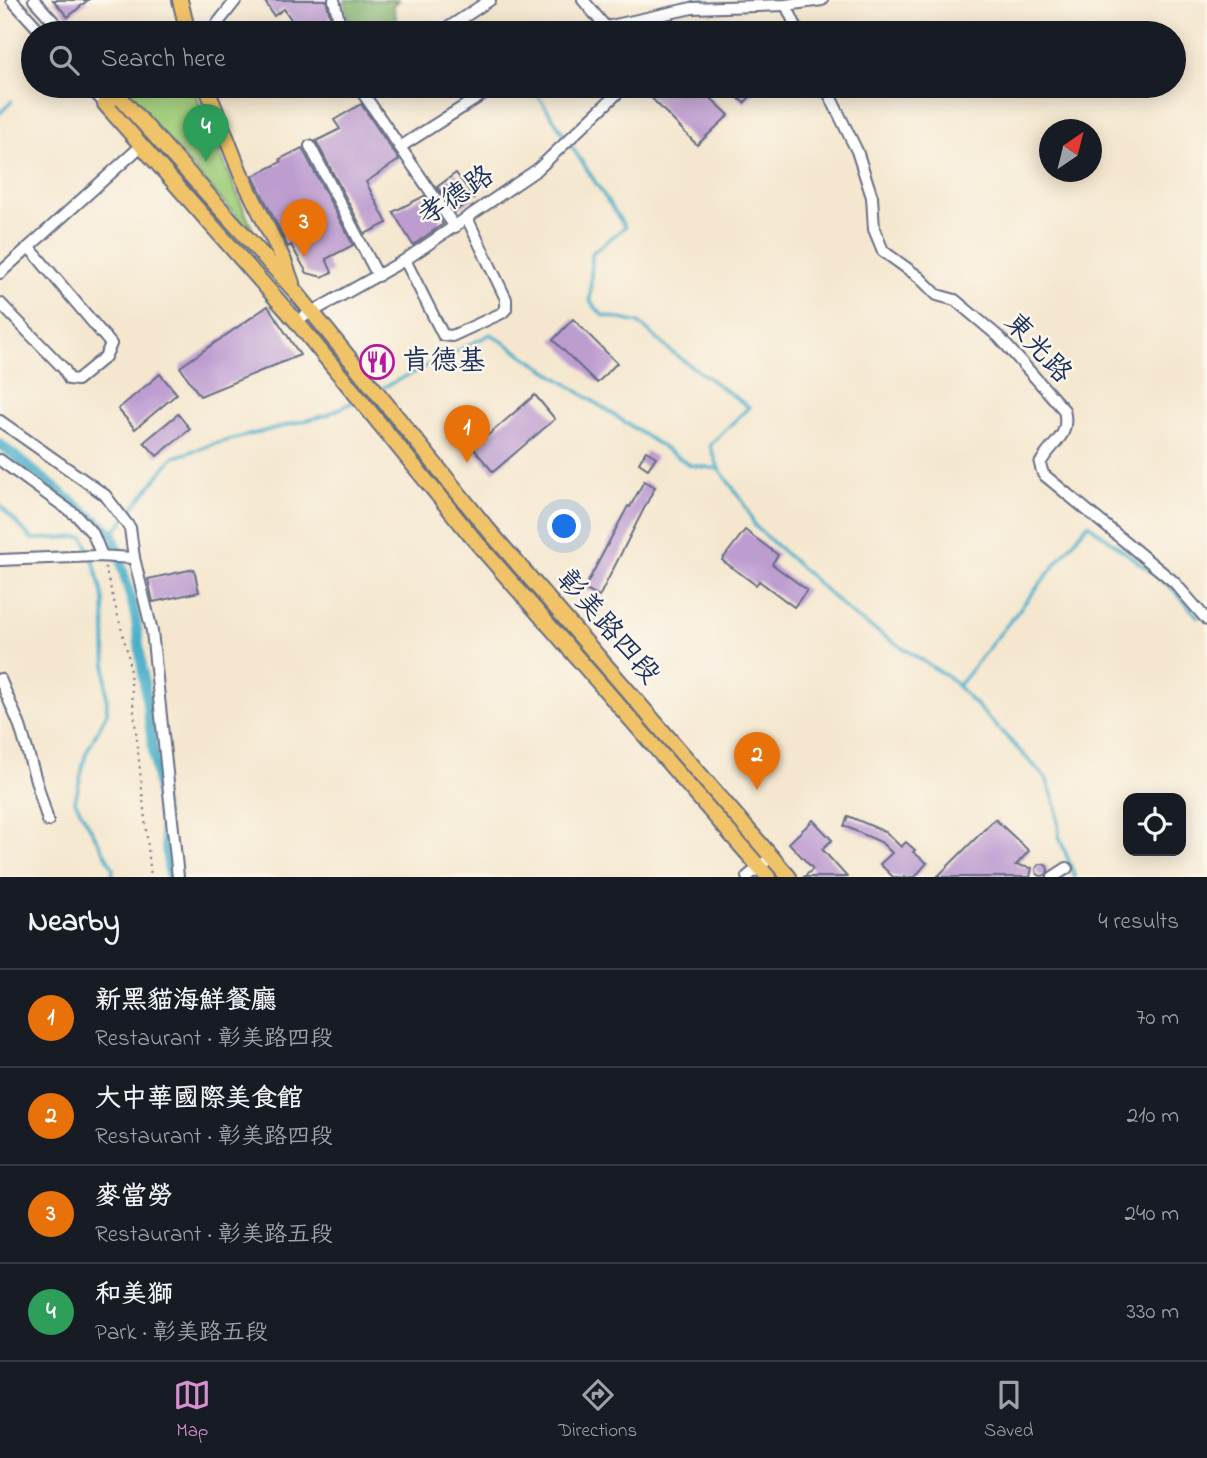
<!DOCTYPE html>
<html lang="en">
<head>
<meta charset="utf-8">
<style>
  body { margin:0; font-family:"Indie Flower","LXGW WenKai TC",sans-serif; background:#242831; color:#f1f3f6 }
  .controls { position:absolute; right:21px; bottom:21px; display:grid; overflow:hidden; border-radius:14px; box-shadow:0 4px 18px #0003 }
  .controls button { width:63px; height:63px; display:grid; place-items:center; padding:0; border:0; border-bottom:2px solid #363941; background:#171b24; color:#f1f3f6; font:35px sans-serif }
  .compass { position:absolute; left:1039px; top:119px; width:63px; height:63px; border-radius:50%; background:#171b24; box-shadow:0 4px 18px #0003; rotate:35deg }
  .you { position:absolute; left:565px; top:527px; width:24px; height:24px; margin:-18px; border:5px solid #fff; border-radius:50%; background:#1a73e8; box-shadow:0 0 0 10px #1a73e833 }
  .badge { display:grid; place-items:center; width:46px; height:46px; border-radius:50%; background:#d690ce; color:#fff; font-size:23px; font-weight:700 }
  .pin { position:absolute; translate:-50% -58px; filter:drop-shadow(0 2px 4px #0008) }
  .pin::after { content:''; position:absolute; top:37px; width:24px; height:21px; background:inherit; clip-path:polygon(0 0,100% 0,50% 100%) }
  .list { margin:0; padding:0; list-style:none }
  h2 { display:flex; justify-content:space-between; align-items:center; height:91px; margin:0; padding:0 28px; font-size:30px }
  h2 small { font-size:23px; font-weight:400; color:#9ea1a6 }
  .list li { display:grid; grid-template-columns:46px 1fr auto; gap:21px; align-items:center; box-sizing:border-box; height:98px; padding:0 28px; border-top:2px solid #363941 }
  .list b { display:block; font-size:26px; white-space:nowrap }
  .list p { margin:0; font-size:23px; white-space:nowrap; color:#9ea1a6 }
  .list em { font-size:23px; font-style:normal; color:#9ea1a6 }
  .icon { flex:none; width:38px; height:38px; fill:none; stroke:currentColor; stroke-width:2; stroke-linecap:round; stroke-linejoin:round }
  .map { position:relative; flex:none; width:1207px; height:877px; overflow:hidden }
  .search { position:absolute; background:#171b24; box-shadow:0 4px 18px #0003; left:21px; right:21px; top:21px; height:77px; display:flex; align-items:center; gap:18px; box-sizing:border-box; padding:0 24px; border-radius:38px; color:#9ea1a6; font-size:26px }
  .sheet { height:483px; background:#171b24 }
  nav { display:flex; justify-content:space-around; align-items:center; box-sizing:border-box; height:98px; border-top:2px solid #363941; background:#171b24; font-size:19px; color:#9ea1a6 }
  nav a { display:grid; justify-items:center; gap:4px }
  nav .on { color:#d690ce }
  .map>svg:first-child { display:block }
  .green { fill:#a0cd7a; stroke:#5e7e6c; stroke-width:2 }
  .forest { fill:#80b06a; stroke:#4e7064; stroke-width:2 }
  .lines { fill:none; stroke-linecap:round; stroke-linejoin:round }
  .stream { stroke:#4aafc9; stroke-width:3.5 }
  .canal { stroke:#4aafc9; stroke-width:10 }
  .building { fill:#bd9cd0 }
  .minor-casing { stroke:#676f86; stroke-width:14 }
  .major-casing { stroke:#676f86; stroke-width:18 }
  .path { stroke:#676f86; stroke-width:2; stroke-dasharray:2 5; stroke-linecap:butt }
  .minor { stroke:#fff; stroke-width:10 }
  .major { stroke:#f1c369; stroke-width:14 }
  .labels { text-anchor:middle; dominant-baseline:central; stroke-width:5; stroke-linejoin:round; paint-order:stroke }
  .street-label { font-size:28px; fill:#1b2f5e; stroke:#fbf7ec }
  .poi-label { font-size:28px; fill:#1b2f5e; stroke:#fbf7ec; text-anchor:start }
</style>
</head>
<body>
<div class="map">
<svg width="1207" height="877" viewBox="0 0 1207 877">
  <rect width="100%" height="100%" fill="#fbf7ec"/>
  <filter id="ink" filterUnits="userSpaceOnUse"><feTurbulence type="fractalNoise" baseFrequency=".0143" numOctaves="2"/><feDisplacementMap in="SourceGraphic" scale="14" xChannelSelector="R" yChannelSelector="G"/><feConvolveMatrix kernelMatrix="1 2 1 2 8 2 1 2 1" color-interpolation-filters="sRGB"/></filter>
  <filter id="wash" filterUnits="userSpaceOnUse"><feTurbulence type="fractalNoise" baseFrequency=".00686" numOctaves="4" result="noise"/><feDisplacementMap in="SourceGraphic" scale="28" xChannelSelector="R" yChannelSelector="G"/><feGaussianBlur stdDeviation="1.57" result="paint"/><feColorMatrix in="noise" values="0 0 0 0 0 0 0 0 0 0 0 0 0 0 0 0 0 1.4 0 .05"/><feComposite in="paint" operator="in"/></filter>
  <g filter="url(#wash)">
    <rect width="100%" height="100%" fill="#f5e7cf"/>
    <polygon class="green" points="119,86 192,86 256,238"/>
    <polygon class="forest" points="345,0 399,0 393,6 398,25 398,33 350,33"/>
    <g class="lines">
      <g class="stream">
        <polyline points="620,19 685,1 706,0"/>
        <polyline points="569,33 599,25"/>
        <polyline points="536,86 535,91 625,227 592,253 590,301 602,315 639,323 673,353 749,407 710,445 719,469"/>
        <polyline points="0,113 12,101"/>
        <polyline points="380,389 491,334 690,465 719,469 744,503 755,526 855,617 951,679 1046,778 1057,809 1059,836 1075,877"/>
        <polyline points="0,505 32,539 84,537 95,566 104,601 107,713 86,753 75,801 113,868 112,877"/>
        <polyline points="113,534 172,458 214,444 327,415 357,400"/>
        <polyline points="958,686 1088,524 1172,588 1198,617"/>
      </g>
      <polyline class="canal" points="0,444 113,534 135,614 170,877"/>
    </g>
    <g id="blocks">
      <g class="building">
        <polygon points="53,0 88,0 68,17"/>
        <polygon points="264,0 326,0 334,33 300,33 284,9 274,16"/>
        <polygon points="640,86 698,86 729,115 697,145"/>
        <polygon points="726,86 761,86 744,103"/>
        <polygon points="361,104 399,160 366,182 387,223 365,234 316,141 340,129 334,120"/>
        <polygon points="302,148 353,245 326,259 332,272 322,277 307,273 291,245 288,247 253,176 281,162 280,159"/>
        <polygon points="456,173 474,198 454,212 437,187"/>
        <polygon points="424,196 443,224 413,245 393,212"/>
        <polygon points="268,306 300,355 200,396 180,367"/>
        <polygon points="573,319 617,363 597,383 553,340"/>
        <polygon points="160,374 177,394 135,429 118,409"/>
        <polygon points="535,395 555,419 493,472 473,448"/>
        <polygon points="178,414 190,429 157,456 144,442"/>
        <polygon points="646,451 656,457 648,469 639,463"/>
        <polygon points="644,481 655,487 599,597 584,589 628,506 630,507"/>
        <polygon points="745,530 778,555 772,564 807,590 794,607 759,581 756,585 722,560"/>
        <polygon points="194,569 199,592 153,602 148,579"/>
        <polygon points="848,816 886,832 901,847 906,842 915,850 913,852 927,863 915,877 893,877 880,864 892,853 881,842 844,826"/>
        <polygon points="995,819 1029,851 1016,865 1032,868 1030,877 937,877"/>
        <polygon points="813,820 832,840 822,849 847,877 804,877 813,869 789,843"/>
        <circle cx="1042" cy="870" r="6"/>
      </g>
    </g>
  </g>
  <g filter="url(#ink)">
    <use href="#blocks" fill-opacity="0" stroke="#676f86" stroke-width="2"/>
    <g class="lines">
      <g class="minor-casing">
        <g id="minor">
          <polyline points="12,0 42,33"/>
          <polyline points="34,0 64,33"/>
          <polyline points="334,0 342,33"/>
          <polyline points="583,0 609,31"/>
          <polyline points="786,5 799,33"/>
          <polyline points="606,27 692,8 786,5 822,0"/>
          <polyline points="206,33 214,28 236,0"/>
          <polyline points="440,33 490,0"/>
          <polyline points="89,86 105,104"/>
          <polyline points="110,86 118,95"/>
          <polyline points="358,86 455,227"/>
          <path d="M825 86 857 151 872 197 874 229 883 251 919 277 937 295 955 300 999 337 1064 410C1071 438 1051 442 1040 464L1043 474 1174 582 1207 620"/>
          <polyline points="310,146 378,276"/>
          <polyline points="400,147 496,86"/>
          <polyline points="405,260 443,335 452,336 502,313 506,309 506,299 467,218"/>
          <polyline points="0,273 140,147"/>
          <polyline points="0,303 64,369 69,379 77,380 105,357 111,344 29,247"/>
          <polyline points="296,321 405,260 538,169 625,86"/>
          <polyline points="0,421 105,495 130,528 134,558 97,556 0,560"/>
          <polyline points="0,460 77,516 93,534 102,556"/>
          <polyline points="134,558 152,631 178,877"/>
          <polyline points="0,679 20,726 48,821"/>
          <polyline points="747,877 771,857"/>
          <polyline points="1053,877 1067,868"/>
        </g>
      </g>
      <g class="major-casing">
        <g id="major">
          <polyline points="180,0 188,33"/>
          <polyline points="130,86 105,104 296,321 472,537 768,877"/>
          <polyline points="206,86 240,172 284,261 292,283"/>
          <polyline points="118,95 295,291 485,526 789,877"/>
        </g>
      </g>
      <polyline class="path" points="105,567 128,654 151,877"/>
      <use href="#minor" class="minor"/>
      <use href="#major" class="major"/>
    </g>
  </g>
  <defs>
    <g id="restaurant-ring" transform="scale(1.75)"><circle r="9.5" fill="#fbf7ec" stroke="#b5179e" stroke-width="1.5"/><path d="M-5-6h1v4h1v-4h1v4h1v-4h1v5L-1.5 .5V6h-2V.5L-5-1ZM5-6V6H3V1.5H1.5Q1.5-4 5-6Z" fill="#b5179e"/></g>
  </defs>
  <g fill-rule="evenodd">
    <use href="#restaurant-ring" x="377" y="362"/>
  </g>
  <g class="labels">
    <g class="street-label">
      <text transform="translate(457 197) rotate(-34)">孝德路</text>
      <text transform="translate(1037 349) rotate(47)">東光路</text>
      <text transform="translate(607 628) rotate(49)">彰美路四段</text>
    </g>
    <g class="poi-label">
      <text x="402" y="362">肯德基</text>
    </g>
  </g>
</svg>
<div class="controls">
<button><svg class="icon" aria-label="locate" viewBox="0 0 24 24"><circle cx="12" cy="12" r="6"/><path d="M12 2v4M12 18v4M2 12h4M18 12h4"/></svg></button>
</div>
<svg class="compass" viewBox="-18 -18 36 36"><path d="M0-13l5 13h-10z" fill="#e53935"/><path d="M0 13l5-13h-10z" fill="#9ea1a6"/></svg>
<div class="you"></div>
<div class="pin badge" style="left:467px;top:463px;background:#e8710a">1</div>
<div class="pin badge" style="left:757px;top:790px;background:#e8710a">2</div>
<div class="pin badge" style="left:304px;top:257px;background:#e8710a">3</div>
<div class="pin badge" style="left:206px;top:162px;background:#2e9e5b">4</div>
<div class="search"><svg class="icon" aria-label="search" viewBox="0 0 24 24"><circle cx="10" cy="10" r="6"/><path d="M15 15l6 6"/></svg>Search here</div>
</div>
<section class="sheet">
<h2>Nearby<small>4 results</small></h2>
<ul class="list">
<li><span class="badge" style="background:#e8710a">1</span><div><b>新黑貓海鮮餐廳</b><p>Restaurant · 彰美路四段</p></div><em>70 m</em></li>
<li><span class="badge" style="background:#e8710a">2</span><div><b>大中華國際美食館</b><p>Restaurant · 彰美路四段</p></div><em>210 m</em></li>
<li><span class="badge" style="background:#e8710a">3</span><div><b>麥當勞</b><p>Restaurant · 彰美路五段</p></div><em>240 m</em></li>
<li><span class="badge" style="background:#2e9e5b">4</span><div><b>和美獅</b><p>Park · 彰美路五段</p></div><em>330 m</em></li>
</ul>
</section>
<nav>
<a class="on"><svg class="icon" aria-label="map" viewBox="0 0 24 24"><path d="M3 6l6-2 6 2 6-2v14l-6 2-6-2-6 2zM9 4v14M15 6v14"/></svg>Map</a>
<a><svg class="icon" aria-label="directions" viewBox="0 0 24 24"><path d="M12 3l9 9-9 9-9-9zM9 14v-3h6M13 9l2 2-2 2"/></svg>Directions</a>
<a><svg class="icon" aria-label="saved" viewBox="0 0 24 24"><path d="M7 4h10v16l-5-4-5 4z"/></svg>Saved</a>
</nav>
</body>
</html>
